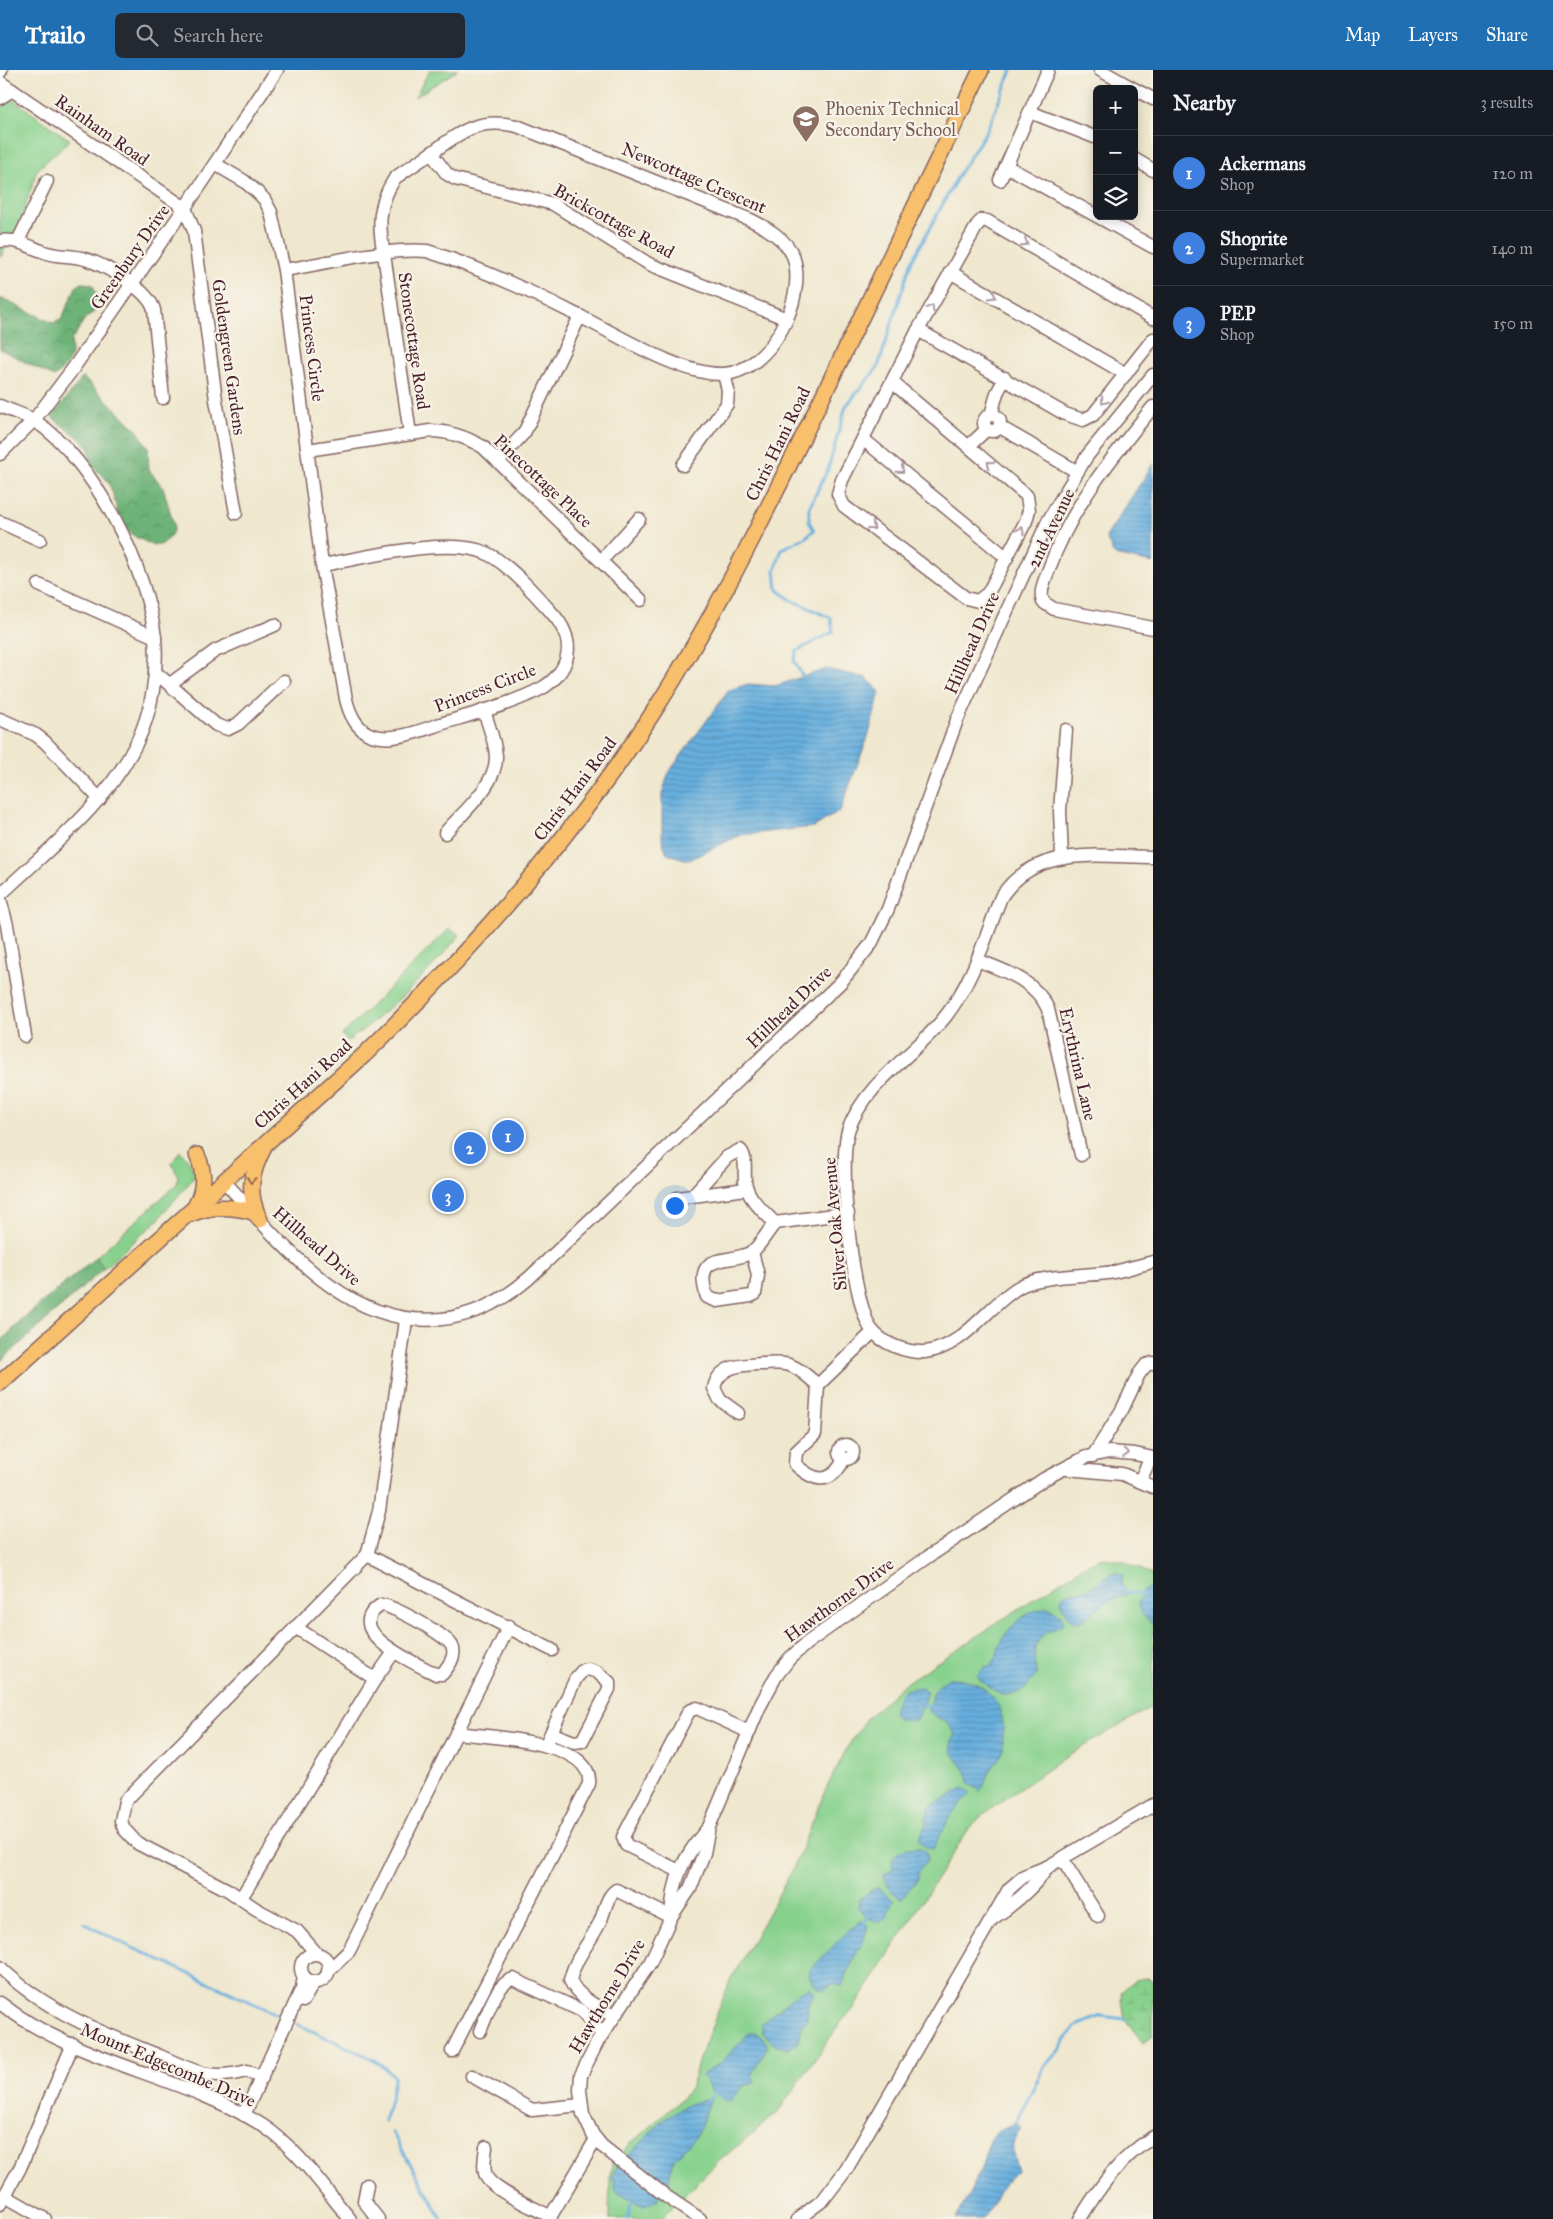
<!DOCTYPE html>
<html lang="en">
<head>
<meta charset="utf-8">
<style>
  body { margin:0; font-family:"IM FELL Great Primer",serif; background:#242831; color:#f1f3f6 }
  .controls { position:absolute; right:15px; top:15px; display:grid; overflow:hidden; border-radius:8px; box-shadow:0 2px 12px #0003 }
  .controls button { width:45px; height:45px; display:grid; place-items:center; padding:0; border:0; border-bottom:1px solid #363941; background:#171b24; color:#f1f3f6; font:25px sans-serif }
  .you { position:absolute; left:674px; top:1135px; width:18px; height:18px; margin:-12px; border:4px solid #fff; border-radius:50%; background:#1a73e8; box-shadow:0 0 0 8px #1a73e833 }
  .badge { display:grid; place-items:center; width:32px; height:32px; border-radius:50%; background:#1f6fb2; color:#fff; font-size:16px; font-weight:700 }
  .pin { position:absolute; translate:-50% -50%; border:2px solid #fff; box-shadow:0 1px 5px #0006 }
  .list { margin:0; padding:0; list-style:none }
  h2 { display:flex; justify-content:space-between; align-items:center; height:65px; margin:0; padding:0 20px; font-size:21px }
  h2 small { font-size:16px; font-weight:400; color:#9ea1a6 }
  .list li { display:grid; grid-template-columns:32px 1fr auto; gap:15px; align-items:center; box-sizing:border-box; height:75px; padding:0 20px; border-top:1px solid #363941 }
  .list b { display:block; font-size:19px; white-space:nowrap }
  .list p { margin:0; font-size:16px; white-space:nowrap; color:#9ea1a6 }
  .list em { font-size:16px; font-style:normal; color:#9ea1a6 }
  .icon { flex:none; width:28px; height:28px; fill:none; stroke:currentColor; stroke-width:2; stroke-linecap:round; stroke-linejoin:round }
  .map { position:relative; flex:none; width:1153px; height:2149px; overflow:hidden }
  header { display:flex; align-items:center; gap:30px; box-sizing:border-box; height:70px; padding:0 25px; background:#1f6fb2; color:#fff }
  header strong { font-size:24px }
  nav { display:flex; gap:28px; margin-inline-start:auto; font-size:18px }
  .search { width:350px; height:45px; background:#242831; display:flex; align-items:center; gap:12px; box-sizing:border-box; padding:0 18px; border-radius:8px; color:#9ea1a6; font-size:19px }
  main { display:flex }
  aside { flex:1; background:#171b24 }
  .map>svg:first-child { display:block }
  .green { fill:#87d18d; stroke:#68785c }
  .forest { fill:url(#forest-crowns); stroke:#5c6952 }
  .wetland { fill:url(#wetland-marsh); stroke:#68785c }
  .water { fill:url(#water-rules); stroke:#586784 }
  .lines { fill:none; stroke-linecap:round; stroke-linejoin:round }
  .stream { stroke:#66afde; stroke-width:3 }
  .minor-casing { stroke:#846564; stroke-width:15 }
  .major-casing { stroke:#846564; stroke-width:18 }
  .minor { stroke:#fff; stroke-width:12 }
  .major { stroke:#f8bf6c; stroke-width:15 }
  .oneway { stroke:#ae9aa0 }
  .oneway2 { stroke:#986748 }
  .labels { text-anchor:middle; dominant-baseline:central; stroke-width:4.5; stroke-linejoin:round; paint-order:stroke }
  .education-label { font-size:18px; fill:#785e54; stroke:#f7f3e8; text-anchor:start }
  .street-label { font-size:18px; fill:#4a1f2b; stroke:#f7f3e8 }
</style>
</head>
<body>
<header>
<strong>Trailo</strong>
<div class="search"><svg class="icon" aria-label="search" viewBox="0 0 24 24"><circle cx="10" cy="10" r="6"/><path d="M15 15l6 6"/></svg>Search here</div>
<nav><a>Map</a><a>Layers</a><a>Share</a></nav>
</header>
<main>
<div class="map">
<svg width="1153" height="2149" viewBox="0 0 1153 2149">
  <defs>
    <pattern id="forest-crowns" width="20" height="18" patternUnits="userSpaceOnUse" patternTransform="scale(1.25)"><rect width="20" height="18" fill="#6db378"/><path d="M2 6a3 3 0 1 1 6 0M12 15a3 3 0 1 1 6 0" fill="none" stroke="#5c9163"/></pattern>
    <pattern id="wetland-marsh" width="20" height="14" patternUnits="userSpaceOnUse" patternTransform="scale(1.25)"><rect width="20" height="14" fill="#87d18d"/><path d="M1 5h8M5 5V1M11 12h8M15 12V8" fill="none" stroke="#76b37a"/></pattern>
    <pattern id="water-rules" width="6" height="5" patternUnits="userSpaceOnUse" patternTransform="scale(1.25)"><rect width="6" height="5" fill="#66afde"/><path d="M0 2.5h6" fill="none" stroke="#568eb4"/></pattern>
  </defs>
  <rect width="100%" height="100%" fill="#f7f3e8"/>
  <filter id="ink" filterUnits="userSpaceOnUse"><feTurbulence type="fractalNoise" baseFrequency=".02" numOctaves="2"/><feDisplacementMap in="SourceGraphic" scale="10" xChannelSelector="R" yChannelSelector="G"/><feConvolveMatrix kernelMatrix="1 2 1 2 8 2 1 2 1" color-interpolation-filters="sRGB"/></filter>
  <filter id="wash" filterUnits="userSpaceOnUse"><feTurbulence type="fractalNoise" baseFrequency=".0096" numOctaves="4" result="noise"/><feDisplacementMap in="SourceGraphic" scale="20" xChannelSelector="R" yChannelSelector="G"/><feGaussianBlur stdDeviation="1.12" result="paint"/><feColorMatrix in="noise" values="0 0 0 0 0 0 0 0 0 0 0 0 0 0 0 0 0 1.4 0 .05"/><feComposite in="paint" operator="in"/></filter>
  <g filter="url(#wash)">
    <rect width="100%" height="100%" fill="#efe7ce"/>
    <g class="green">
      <polygon points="430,0 458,0 415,27"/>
      <polygon points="12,29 70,70 37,100 20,153 0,188 0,37"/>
      <path d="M449 859 460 865C427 904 389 942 348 971L342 965Z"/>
      <polygon points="180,1081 189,1091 196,1105 157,1151 104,1198 96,1187 177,1114 178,1107 172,1093"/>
      <polygon points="1103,1488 1123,1491 1153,1505 1153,1636 1065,1687 984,1744 970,1757 853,1940 842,1951 777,2043 718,2092 661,2149 609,2149 610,2104 612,2095 630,2074 682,2028 690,2019 699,1989 730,1911 793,1799 826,1719 848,1676 868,1647 904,1614 1087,1494"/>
    </g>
    <g class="forest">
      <path d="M82 213 92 214C97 222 99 234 94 242 92 245 87 246 84 250 79 257 77 264 71 270 74 287 67 297 54 307L0 279V228L53 253 61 250 76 217Z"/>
      <path d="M83 307 137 360 148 377 149 400 163 417 174 455C174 462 168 471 162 474 156 477 150 474 144 471 112 458 120 435 108 412 104 405 96 401 92 395 89 391 91 385 89 380 84 368 62 357 52 347Z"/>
      <polygon points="96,1187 104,1198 0,1292 0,1272 25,1247"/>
    </g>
    <polygon class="wetland" points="1147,1908 1153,1910 1153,1965 1143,1973 1125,1949 1121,1922 1135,1910"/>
    <g class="water">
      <polygon points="1153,394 1153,493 1114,485 1106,467"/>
      <polygon points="826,599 867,608 880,622 869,664 840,741 814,757 740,765 689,790 667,784 662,770 662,724 669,702 729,620 748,614 775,616"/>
      <path d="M1113 1502 1123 1505 1121 1513 1128 1522V1524L1106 1532 1082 1551 1073 1552 1061 1534C1060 1519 1076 1523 1085 1520 1091 1518 1108 1506 1113 1502Z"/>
      <polygon points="1149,1517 1153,1518 1153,1554 1142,1544 1138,1533 1143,1522"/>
      <path d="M1048 1537 1061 1545 1064 1554 1044 1564 1039 1570 1035 1577 1036 1605 1027 1617 1013 1625H1002L981 1611 977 1606 984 1597 991 1596C996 1590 997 1582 1000 1575 1008 1555 1027 1541 1048 1537Z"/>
      <path d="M948 1608C983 1607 1006 1632 1003 1666 1002 1671 1004 1676 1003 1681 1000 1689 994 1693 990 1700 986 1707 986 1714 980 1721L969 1713C968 1691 942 1688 955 1664L947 1653 928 1641 934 1620Z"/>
      <path d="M920 1618 928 1621 916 1650H898L893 1643C897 1626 901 1617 920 1618Z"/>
      <polygon points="964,1718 971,1723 952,1743 933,1779 925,1777 919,1770 926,1753 926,1746 929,1742 929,1737"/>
      <path d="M919 1778 926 1782 928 1789 918 1802V1809L901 1829 887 1817 884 1805 893 1799 892 1790C898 1779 907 1779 919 1778Z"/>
      <polygon points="874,1818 880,1819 893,1830 887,1846 880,1853 867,1847 858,1838 859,1830"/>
      <polygon points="859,1850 868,1856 861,1878 858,1879 842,1916 833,1914 823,1920 816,1917 809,1905 810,1900 850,1859 857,1855"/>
      <polygon points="810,1917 815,1924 808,1933 807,1949 801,1958 798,1972 788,1979 776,1975 762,1962 762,1953 799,1922"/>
      <path d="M749 1963C758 1962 764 1968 768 1976L752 2004 755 2013 743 2016 728 2033 710 2019 702 2005 723 1991Z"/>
      <polygon points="711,2028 700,2058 695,2068 674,2089 668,2112 657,2130 643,2137 615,2121 612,2106 614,2101 665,2048 689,2034"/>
      <path d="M1016 2053 1021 2058C1008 2078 1013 2081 1018 2101 996 2116 998 2132 983 2149H956C965 2132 975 2114 982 2096 985 2086 987 2072 995 2064 1001 2058 1009 2055 1016 2053Z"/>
    </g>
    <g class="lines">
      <g class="stream">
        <polyline points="803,607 794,591 797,581 833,562 831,548 791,530 777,519 775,500 782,479 806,467 814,460 809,452 809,438 828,399 846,336 878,297 911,193 959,104 987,60 1012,0"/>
        <polyline points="1126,1521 1144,1526"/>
        <polyline points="923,1635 929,1636"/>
        <polyline points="84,1853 118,1871 283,1947"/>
        <polyline points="862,1857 869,1845"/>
        <path d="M297 1954 375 1990 394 2006C394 2022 387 2035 385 2051"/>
        <polyline points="708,2030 718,2020"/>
        <polyline points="1016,2053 1044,1997 1061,1978 1074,1957 1101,1946 1125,1949"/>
        <polyline points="392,2062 442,2149"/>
        <polyline points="627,2149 632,2130"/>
      </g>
    </g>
  </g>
  <g filter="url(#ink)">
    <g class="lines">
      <g class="minor-casing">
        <g id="minor">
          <polyline points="1100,0 1134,19"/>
          <polyline points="0,2 1,0"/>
          <polyline points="0,12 185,138 194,161 216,330 236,443"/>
          <polyline points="1134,19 1153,29"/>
          <polyline points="0,28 12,20"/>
          <polyline points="1030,42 1097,68"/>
          <polyline points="431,83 447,104 455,109 553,134 649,194 787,249"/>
          <polyline points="1134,89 1153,100"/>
          <path d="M215 94 244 111 257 122 264 129 271 142 284 200 322 495 346 629C349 642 355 656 367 663 374 667 386 668 393 667 408 666 423 660 437 655 469 645 516 633 544 617 550 613 556 608 560 602 574 582 568 561 553 544 536 525 509 494 486 483 449 466 363 488 322 495"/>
          <polyline points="1006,96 1153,177"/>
          <polyline points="1000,110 1048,0"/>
          <path d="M0 171C18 168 31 178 47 183 60 187 73 185 85 189 105 195 149 220 154 240L163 328"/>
          <polyline points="18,171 47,111"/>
          <path d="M284 200C328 193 384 178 427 181 478 197 530 221 577 245 615 263 681 306 724 304 771 301 808 227 793 186 786 169 767 158 751 150L517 56C477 47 461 62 430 84 418 92 406 100 395 108 378 134 378 155 384 184L410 364"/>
          <polyline points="950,202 1126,304"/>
          <polyline points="918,260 1065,344 1083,350 1093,345 1153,269"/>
          <polyline points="892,312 1027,426 1029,440 1026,451 988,523 978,531 966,528 844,436 838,424 842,410 918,260 978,154 982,150 987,151 1153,248"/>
          <path d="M0 336C11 341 25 345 35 351 93 388 148 500 155 568 158 603 152 642 136 674 106 735 48 779 0 825"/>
          <path d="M1153 337C1112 387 1071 437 1049 499 1045 510 1039 521 1043 532L1054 539 1153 558"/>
          <circle cx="992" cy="353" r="8"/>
          <polyline points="991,345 997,323 1005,308"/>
          <polyline points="1000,357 1076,401"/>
          <polyline points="863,369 1007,488"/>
          <polyline points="969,376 987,359"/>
          <path d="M308 380 430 361C450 361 466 367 483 377L641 530"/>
          <polyline points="0,384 34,350 72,300 202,113 277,0"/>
          <polyline points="498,391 524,363 580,246"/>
          <polyline points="683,395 727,334 728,320 724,304"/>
          <polyline points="0,452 40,470"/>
          <polyline points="601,491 639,449"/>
          <polyline points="39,515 155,567"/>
          <polyline points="155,602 216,655 228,659 238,654 284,611"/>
          <polyline points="170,614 215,581 275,555"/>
          <polyline points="0,649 36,665 45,672 100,729"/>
          <path d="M445 763C463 742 497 715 496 686 495 670 488 655 484 640"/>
          <polyline points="1062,787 1060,741 1066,660"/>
          <path d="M1153 787C1098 787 1036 774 1001 827 985 868 973 912 945 947 915 985 867 1011 849 1058 837 1091 852 1230 871 1259 882 1274 907 1283 925 1282 964 1278 988 1235 1019 1217 1038 1205 1090 1206 1114 1202 1127 1199 1140 1195 1153 1192"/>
          <polyline points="0,829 7,855 25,966"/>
          <path d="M977 890C1005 901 1035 910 1048 939L1081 1085"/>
          <path d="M224 1111C282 1174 347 1259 442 1249 476 1245 504 1230 529 1208L841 912 871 874 888 839 957 650 1048 451 1087 386 1153 305"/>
          <path d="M692 1126 727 1087 740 1080C747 1086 744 1101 745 1111 747 1128 763 1141 775 1153"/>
          <polyline points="677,1128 746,1119"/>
          <polyline points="775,1153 848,1143"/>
          <path d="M752 1182 758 1205 755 1224 751 1226 717 1231 707 1227C691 1178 733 1196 753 1181 761 1174 768 1161 775 1153"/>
          <path d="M818 1315 815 1364 796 1382 795 1394C814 1412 831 1416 844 1389"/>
          <polyline points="818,1315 873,1262"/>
          <path d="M738 1343 720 1330 714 1318C719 1295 741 1295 761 1294 770 1294 780 1292 789 1295 800 1298 809 1308 818 1315"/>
          <circle cx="846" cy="1382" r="7"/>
          <polyline points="1093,1386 1122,1340 1139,1304 1146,1295 1153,1293"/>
          <polyline points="1067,1399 1122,1404 1153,1417"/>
          <polyline points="1140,1410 1151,1388"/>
          <polyline points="367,1485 379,1441 406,1250"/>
          <path d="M381 1535C392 1535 448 1566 452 1576 457 1586 448 1597 442 1604H436C417 1594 339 1561 381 1535Z"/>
          <polyline points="375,1609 394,1582"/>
          <polyline points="546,1674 576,1608 583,1600 588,1599 597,1602 609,1612 609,1619 582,1671 574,1672 551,1663"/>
          <polyline points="1062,1789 1098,1846"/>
          <polyline points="679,1801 626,1775 623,1767 689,1641 697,1638 749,1662"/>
          <polyline points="241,1828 375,1609 295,1557"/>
          <path d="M671 1846C673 1808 683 1788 707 1759"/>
          <path d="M992 1849C1015 1834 1033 1818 1049 1796"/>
          <circle cx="315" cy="1898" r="14"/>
          <polyline points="317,1884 297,1861 256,1839 228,1820 137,1773 124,1759 121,1751 125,1731 367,1485 552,1580"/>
          <path d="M0 1897C43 1940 104 1964 160 1986 173 1992 188 1999 202 2003 218 2007 232 2005 247 2001L262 2008"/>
          <polyline points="328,1901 349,1881 356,1867 509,1556"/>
          <polyline points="303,1931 314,1912"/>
          <path d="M0 1933C76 1993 180 2004 262 2055 297 2078 323 2117 350 2149"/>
          <path d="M613 1946C597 1936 578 1928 570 1910 575 1888 589 1874 599 1854 605 1843 605 1828 616 1820L671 1847"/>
          <path d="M480 1961C487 1946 496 1913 513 1909L582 1941 602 1964"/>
          <path d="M452 1981 589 1714C594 1669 485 1667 456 1663"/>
          <polyline points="472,2006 532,2040 581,2035"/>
          <polyline points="244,2045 302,1918 304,1907"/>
          <path d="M486 2077C485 2087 482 2099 487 2108 496 2122 535 2138 551 2147"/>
          <polyline points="367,2115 364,2131 378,2149"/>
          <polyline points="5,2126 45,2149"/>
          <polyline points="0,2134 20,2098 73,1974"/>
          <polyline points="549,2149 596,2069"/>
          <polyline points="700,2149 667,2127 602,2076 593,2065 583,2044 580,2020 581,2005 598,1971 650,1893 671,1847 690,1819 704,1783 709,1757 759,1638 776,1606 790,1588 807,1573 928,1487 1044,1409 1086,1387 1109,1382 1135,1384 1153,1388"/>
          <polyline points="798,2149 823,2130 846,2100 1009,1819 1024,1806 1049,1796 1153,1735"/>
          <path d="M1080 2149C1100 2116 1120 2088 1153 2067"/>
        </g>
      </g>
      <g class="major-casing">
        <g id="major">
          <path d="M196 1135C205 1118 205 1102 197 1085"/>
          <path d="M191 1144C211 1135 231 1136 253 1142"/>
          <path d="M260 1150C247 1124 250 1105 263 1079"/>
          <path d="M0 1313 364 985C457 895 544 799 619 693 700 579 761 453 822 328 875 219 928 109 981 0"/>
        </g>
      </g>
      <use href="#minor" class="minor"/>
      <use href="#major" class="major"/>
    </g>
    <defs><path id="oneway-chevron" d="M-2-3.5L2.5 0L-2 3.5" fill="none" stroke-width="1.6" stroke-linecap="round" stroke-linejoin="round" transform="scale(1.25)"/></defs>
    <g class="oneway">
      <use href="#oneway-chevron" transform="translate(1025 173) rotate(30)"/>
      <use href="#oneway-chevron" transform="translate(993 226) rotate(30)"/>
      <use href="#oneway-chevron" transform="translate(931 238) rotate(-61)"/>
      <use href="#oneway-chevron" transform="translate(1104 331) rotate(129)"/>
      <use href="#oneway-chevron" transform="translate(990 394) rotate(-140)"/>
      <use href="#oneway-chevron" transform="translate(901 400) rotate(40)"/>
      <use href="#oneway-chevron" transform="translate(872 457) rotate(37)"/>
      <use href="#oneway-chevron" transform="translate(1021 460) rotate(-63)"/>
      <use href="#oneway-chevron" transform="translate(1126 1383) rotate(3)"/>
    </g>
    <use class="oneway2" href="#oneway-chevron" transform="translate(251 1110) rotate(97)"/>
  </g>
  <defs>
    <g id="school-pin" transform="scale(1.4375)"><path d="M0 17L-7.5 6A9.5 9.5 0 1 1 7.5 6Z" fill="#8d6e63" stroke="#f7f3e8"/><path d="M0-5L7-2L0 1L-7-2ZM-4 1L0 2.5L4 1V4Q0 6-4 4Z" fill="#fff"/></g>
  </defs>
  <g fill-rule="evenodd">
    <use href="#school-pin" x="806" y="49"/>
  </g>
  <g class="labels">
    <g class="education-label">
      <text x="825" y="39">Phoenix Technical<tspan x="825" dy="21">Secondary School</tspan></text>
    </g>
    <g class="street-label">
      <text transform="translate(102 60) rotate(35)">Rainham Road</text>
      <text transform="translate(694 108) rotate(23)">Newcottage Crescent</text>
      <text transform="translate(614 151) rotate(29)">Brickcottage Road</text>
      <text transform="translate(130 187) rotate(-55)">Greenbury Drive</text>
      <text transform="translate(414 271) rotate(82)">Stonecottage Road</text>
      <text transform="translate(312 278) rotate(83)">Princess Circle</text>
      <text transform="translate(229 287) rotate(82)">Goldengreen Gardens</text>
      <text transform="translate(778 374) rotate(-64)">Chris Hani Road</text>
      <text transform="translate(543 411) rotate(43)">Pinecottage Place</text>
      <text transform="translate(1051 458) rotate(-64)">2nd Avenue</text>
      <text transform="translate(972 573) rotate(-66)">Hillhead Drive</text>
      <text transform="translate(485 618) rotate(-21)">Princess Circle</text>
      <text transform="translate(575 719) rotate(-53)">Chris Hani Road</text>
      <text transform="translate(789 937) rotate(-44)">Hillhead Drive</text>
      <text transform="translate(1078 994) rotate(77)">Erythrina Lane</text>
      <text transform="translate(303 1014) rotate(-42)">Chris Hani Road</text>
      <text transform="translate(835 1154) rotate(-95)">Silver Oak Avenue</text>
      <text transform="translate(317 1176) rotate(41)">Hillhead Drive</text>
      <text transform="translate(839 1530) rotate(-36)">Hawthorne Drive</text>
      <text transform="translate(607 1926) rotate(-59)">Hawthorne Drive</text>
      <text transform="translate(168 1995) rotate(23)">Mount Edgecombe Drive</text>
    </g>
  </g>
</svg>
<div class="controls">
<button>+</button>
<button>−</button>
<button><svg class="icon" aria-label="layers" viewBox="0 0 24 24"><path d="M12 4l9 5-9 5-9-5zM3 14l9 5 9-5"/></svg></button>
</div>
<div class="you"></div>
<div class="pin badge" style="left:508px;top:1066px;background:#3f7fe0">1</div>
<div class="pin badge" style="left:470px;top:1078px;background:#3f7fe0">2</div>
<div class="pin badge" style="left:448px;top:1126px;background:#3f7fe0">3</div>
</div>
<aside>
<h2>Nearby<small>3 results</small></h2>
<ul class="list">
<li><span class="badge" style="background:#3f7fe0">1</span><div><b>Ackermans</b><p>Shop</p></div><em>120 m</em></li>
<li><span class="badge" style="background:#3f7fe0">2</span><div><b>Shoprite</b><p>Supermarket</p></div><em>140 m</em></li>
<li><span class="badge" style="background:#3f7fe0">3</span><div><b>PEP</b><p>Shop</p></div><em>150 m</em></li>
</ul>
</aside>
</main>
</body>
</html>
